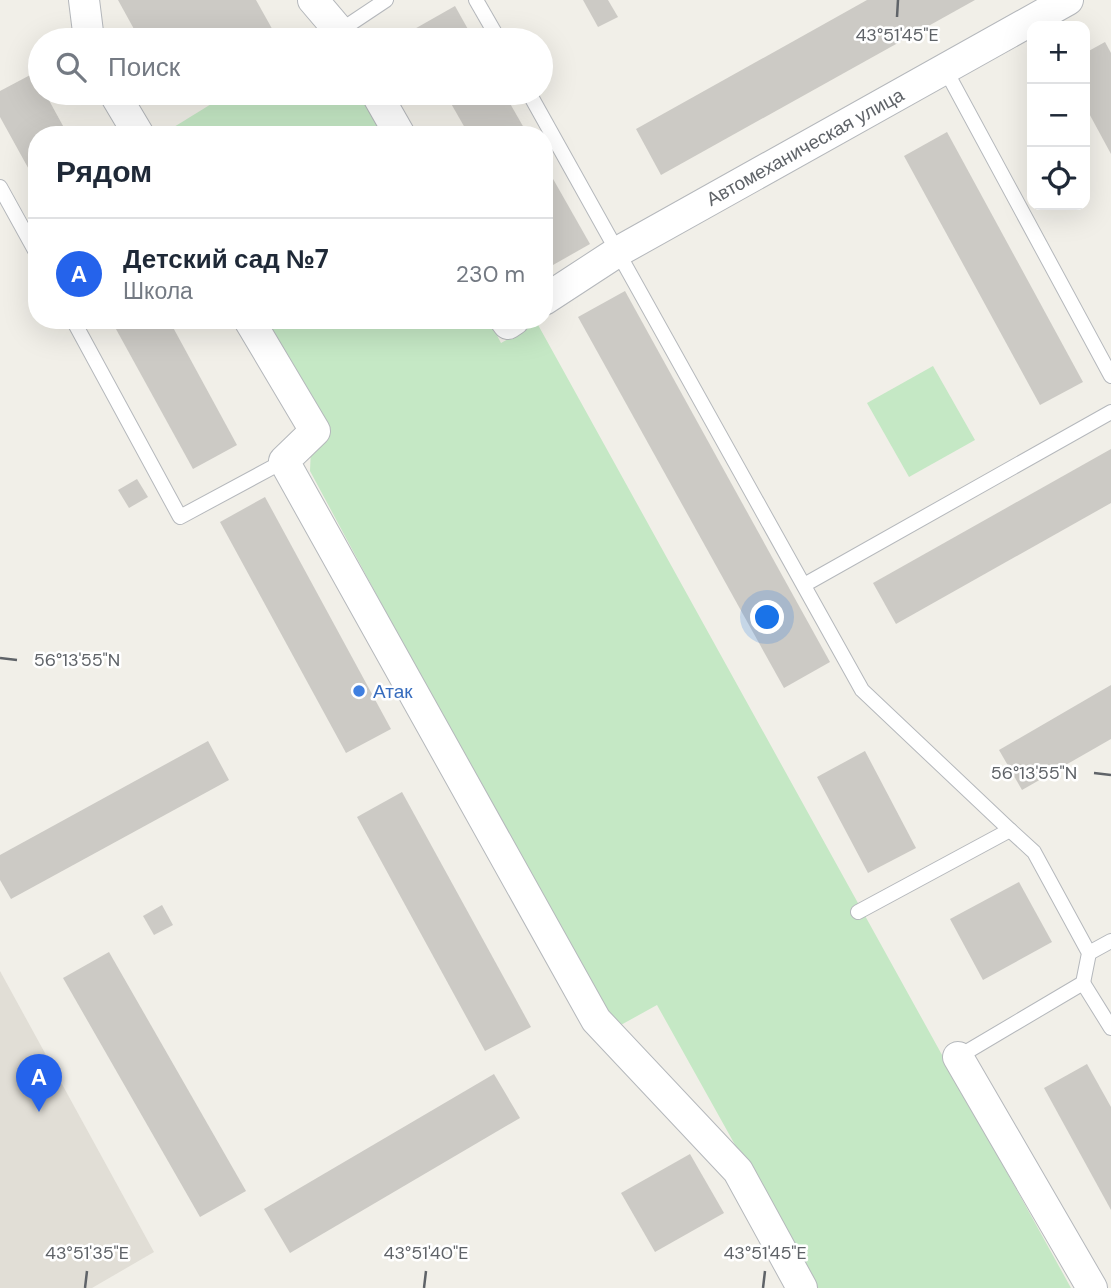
<!DOCTYPE html>
<html lang="ru">
<head>
<meta charset="utf-8">
<style>
  body { margin:0; font-family:"DM Sans",sans-serif; background:#f6f6f7; color:#1f2937 }
  .controls { position:absolute; right:21px; top:21px; display:grid; overflow:hidden; border-radius:14px; box-shadow:0 7px 28px #0002 }
  .controls button { width:63px; height:63px; display:grid; place-items:center; padding:0; border:0; border-bottom:2px solid #e0e1e3; background:#fff; color:#1f2937; font:35px sans-serif }
  .you { position:absolute; left:768px; top:618px; width:24px; height:24px; margin:-18px; border:5px solid #fff; border-radius:50%; background:#1a73e8; box-shadow:0 0 0 10px #1a73e833 }
  .badge { display:grid; place-items:center; width:46px; height:46px; border-radius:50%; background:#2563eb; color:#fff; font-size:23px; font-weight:700 }
  .pin { position:absolute; translate:-50% -58px; filter:drop-shadow(0 2px 4px #0008) }
  .pin::after { content:''; position:absolute; top:37px; width:24px; height:21px; background:inherit; clip-path:polygon(0 0,100% 0,50% 100%) }
  .list { margin:0; padding:0; list-style:none }
  h2 { display:flex; justify-content:space-between; align-items:center; height:91px; margin:0; padding:0 28px; font-size:30px }
  h2 small { font-size:23px; font-weight:400; color:#747a83 }
  .list li { display:grid; grid-template-columns:46px 1fr auto; gap:21px; align-items:center; box-sizing:border-box; height:112px; padding:0 28px; border-top:2px solid #e0e1e3 }
  .list b { display:block; font-size:26px; white-space:nowrap }
  .list p { margin:0; font-size:23px; white-space:nowrap; color:#747a83 }
  .list em { font-size:23px; font-style:normal; color:#747a83 }
  .icon { flex:none; width:38px; height:38px; fill:none; stroke:currentColor; stroke-width:2; stroke-linecap:round; stroke-linejoin:round }
  .map { position:relative; flex:none; width:1111px; height:1288px; overflow:hidden }
  .search { position:absolute; background:#fff; box-shadow:0 7px 28px #0002; left:28px; top:28px; width:525px; height:77px; display:flex; align-items:center; gap:18px; box-sizing:border-box; padding:0 24px; border-radius:38px; color:#747a83; font-size:26px }
  .panel { position:absolute; background:#fff; box-shadow:0 7px 28px #0002; left:28px; top:126px; width:525px; height:203px; border-radius:28px }
  .map>svg:first-child { display:block }
  .education { fill:#e1ded6 }
  .green { fill:#c5e8c5 }
  .building { fill:#cccac5 }
  .lines { fill:none; stroke-linecap:round; stroke-linejoin:round }
  .service-casing { stroke:#b5b8bc; stroke-width:16 }
  .minor-casing { stroke:#b5b8bc; stroke-width:32 }
  .service { stroke:#fff; stroke-width:14 }
  .minor { stroke:#fff; stroke-width:30 }
  .ticks { fill:none; stroke:#5f6368; stroke-width:2.5 }
  .shop-dot { fill:#3f7fe0; stroke:#fff; stroke-width:2.5 }
  .labels { text-anchor:middle; dominant-baseline:central; stroke-width:5; stroke-linejoin:round; paint-order:stroke }
  .street-label { font-size:19px; fill:#5f6368; stroke:#fff }
  .shop-label { font-size:19px; fill:#366cbe; stroke:#fff; text-anchor:start }
  .ticks-label { font-size:18px; text-anchor:middle; fill:#5f6368; stroke:#fff; stroke-width:5; stroke-linejoin:round; paint-order:stroke }
</style>
</head>
<body>
<div class="map">
<svg width="1111" height="1288" viewBox="0 0 1111 1288">
  <rect width="100%" height="100%" fill="#f1efe8"/>
  <polygon class="education" points="0,971 154,1252 92,1288 0,1288"/>
  <g class="green">
    <polygon points="229,93 362,93 385,135 161,135"/>
    <polygon points="256,320 489,320 501,343 537,323 1071,1288 815,1288 657,1005 619,1026 603,1016 310,471 311,447"/>
    <polygon points="933,366 975,440 909,477 867,403"/>
  </g>
  <g class="building">
    <polygon points="118,0 256,0 275,34 264,40 140,40"/>
    <polygon points="583,0 608,0 618,17 598,27"/>
    <polygon points="867,0 975,0 661,175 636,129"/>
    <polygon points="455,6 474,40 416,40 411,31"/>
    <polygon points="1105,42 1111,53 1111,154 1085,106 1085,53"/>
    <polygon points="34,73 40,84 40,93 45,93 68,135 37,135 37,184 0,117 0,91"/>
    <polygon points="445,93 504,93 528,135 469,135"/>
    <polygon points="947,132 1083,382 1040,405 904,156"/>
    <polygon points="544,163 590,244 546,269 544,267"/>
    <polygon points="625,291 830,662 784,688 578,317"/>
    <polygon points="111,320 169,320 237,445 193,469"/>
    <polygon points="1111,449 1111,503 896,624 873,583"/>
    <polygon points="137,479 148,497 129,508 118,490"/>
    <polygon points="265,497 391,729 346,753 220,522"/>
    <polygon points="1111,685 1111,739 1022,790 999,750"/>
    <polygon points="208,741 229,780 11,899 0,880 0,855"/>
    <polygon points="865,751 916,848 868,873 817,777"/>
    <polygon points="402,792 531,1027 485,1051 357,817"/>
    <polygon points="1019,882 1052,942 983,980 950,919"/>
    <polygon points="162,905 173,925 154,935 143,916"/>
    <polygon points="109,952 246,1191 200,1217 63,978"/>
    <polygon points="1087,1064 1111,1107 1111,1210 1044,1088"/>
    <polygon points="494,1074 520,1118 290,1253 264,1209"/>
    <polygon points="690,1154 724,1213 655,1252 621,1193"/>
  </g>
  <g class="lines">
    <g class="service-casing">
      <g id="service">
        <polyline points="476,0 499,40"/>
        <polyline points="341,30 386,0"/>
        <polyline points="945,69 1111,376"/>
        <polyline points="529,93 862,690 1010,830 858,912"/>
        <polyline points="0,187 37,254"/>
        <polyline points="73,320 180,517 284,461"/>
        <polyline points="804,585 1111,412"/>
        <polyline points="1010,830 1034,852 1089,953 1083,983"/>
        <polyline points="1089,953 1111,941"/>
        <polyline points="958,1057 1083,983 1111,1028"/>
      </g>
    </g>
    <g class="minor-casing">
      <g id="minor">
        <polyline points="84,0 89,40"/>
        <polyline points="313,0 347,40"/>
        <polyline points="114,93 139,135"/>
        <polyline points="376,93 400,135"/>
        <polyline points="544,300 619,251 1068,0"/>
        <polyline points="249,320 315,431 284,461 596,1020 738,1171 802,1288"/>
        <polyline points="505,320 508,324 514,320"/>
        <polyline points="958,1057 1092,1288"/>
      </g>
    </g>
    <use href="#service" class="service"/>
    <use href="#minor" class="minor"/>
  </g>
  <path class="ticks" d="M897 17 898 0M0 658 17 660M1094 773 1111 775M85 1288 87 1271M424 1288 426 1271M763 1288 765 1271"/>
  <circle class="shop-dot" cx="359" cy="691" r="7"/>
  <g class="labels">
    <g class="street-label">
      <text transform="translate(805 147) rotate(-29)">Автомеханическая улица</text>
    </g>
    <g class="shop-label">
      <text x="373" y="691">Атак</text>
    </g>
  </g>
  <g class="ticks-label">
    <text x="897" y="41">43°51'45"E</text>
    <text x="77" y="666">56°13'55"N</text>
    <text x="1034" y="779">56°13'55"N</text>
    <text x="87" y="1259">43°51'35"E</text>
    <text x="426" y="1259">43°51'40"E</text>
    <text x="765" y="1259">43°51'45"E</text>
  </g>
</svg>
<div class="controls">
<button>+</button>
<button>−</button>
<button><svg class="icon" aria-label="locate" viewBox="0 0 24 24"><circle cx="12" cy="12" r="6"/><path d="M12 2v4M12 18v4M2 12h4M18 12h4"/></svg></button>
</div>
<div class="you"></div>
<div class="pin badge" style="left:39px;top:1112px">A</div>
<div class="search"><svg class="icon" aria-label="search" viewBox="0 0 24 24"><circle cx="10" cy="10" r="6"/><path d="M15 15l6 6"/></svg>Поиск</div>
<section class="panel">
<h2>Рядом<small></small></h2>
<ul class="list">
<li><span class="badge">A</span><div><b>Детский сад №7</b><p>Школа</p></div><em>230 m</em></li>
</ul>
</section>
</div>
</body>
</html>
